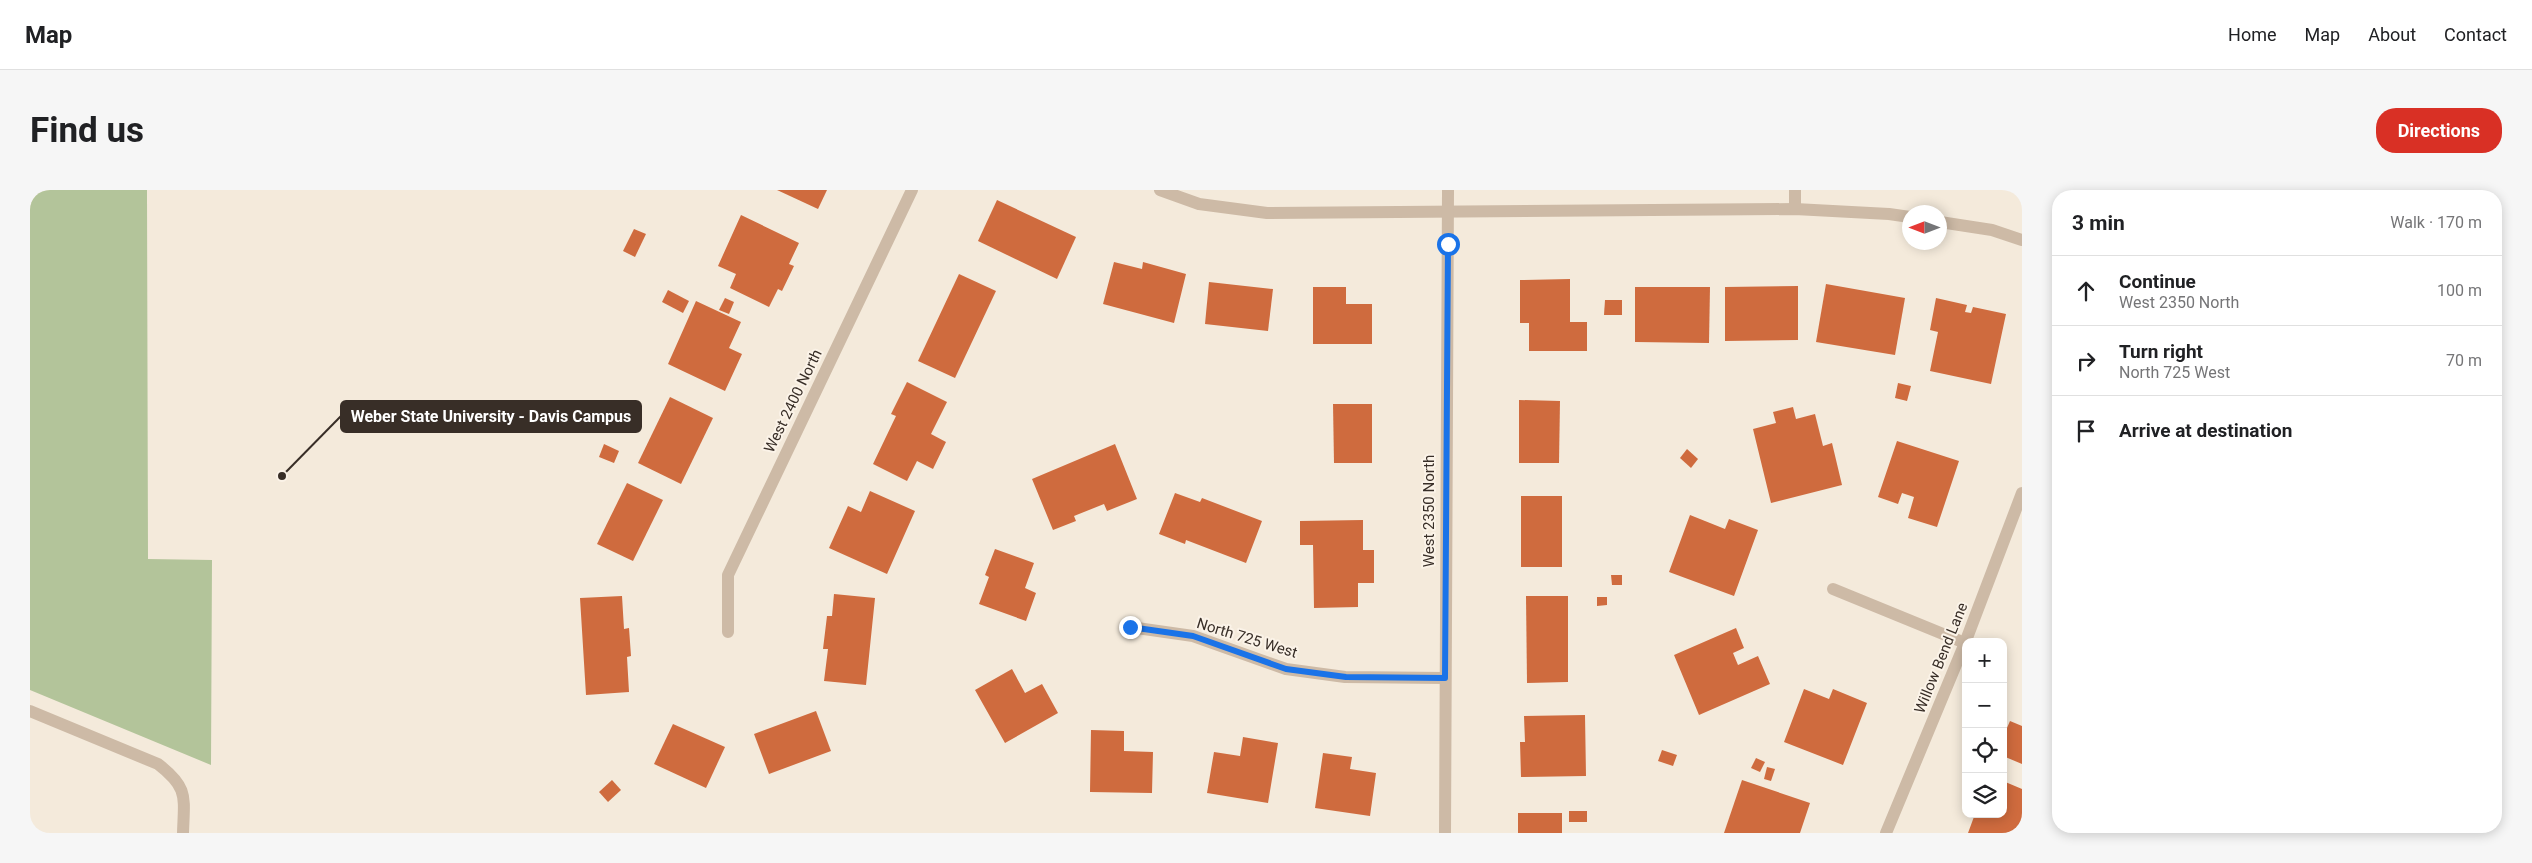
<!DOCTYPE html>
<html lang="en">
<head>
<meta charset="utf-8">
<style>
  body { margin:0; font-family:Roboto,sans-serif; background:#f6f6f6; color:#202124 }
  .controls { position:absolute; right:15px; bottom:15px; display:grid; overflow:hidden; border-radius:10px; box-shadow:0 2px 12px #0003 }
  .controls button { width:45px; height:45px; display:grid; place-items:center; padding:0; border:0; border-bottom:1px solid #e0e0e0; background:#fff; color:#202124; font:25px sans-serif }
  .compass { position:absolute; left:1872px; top:15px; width:45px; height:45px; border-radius:50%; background:#fff; box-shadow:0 2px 12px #0003; rotate:270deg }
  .stop { position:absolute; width:15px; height:15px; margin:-11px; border:4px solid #1a73e8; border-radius:50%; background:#fff }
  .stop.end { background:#1a73e8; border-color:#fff; box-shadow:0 1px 5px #0008 }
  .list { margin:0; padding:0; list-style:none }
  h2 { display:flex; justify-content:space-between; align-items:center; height:65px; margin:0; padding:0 20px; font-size:21px }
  h2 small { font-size:16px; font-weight:400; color:#757577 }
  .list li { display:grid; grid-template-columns:32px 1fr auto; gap:15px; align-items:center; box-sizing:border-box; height:70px; padding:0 20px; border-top:1px solid #e0e0e0 }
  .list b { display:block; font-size:19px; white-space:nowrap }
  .list p { margin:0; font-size:16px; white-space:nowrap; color:#757577 }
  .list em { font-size:16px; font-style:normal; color:#757577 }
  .icon { flex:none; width:28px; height:28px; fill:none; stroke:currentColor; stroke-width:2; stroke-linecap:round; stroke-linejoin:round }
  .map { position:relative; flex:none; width:1992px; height:643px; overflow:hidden; border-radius:20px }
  header { display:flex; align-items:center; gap:30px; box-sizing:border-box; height:70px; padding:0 25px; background:#fff; border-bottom:1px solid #e0e0e0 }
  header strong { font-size:24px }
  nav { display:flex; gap:28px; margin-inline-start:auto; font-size:18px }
  .intro { display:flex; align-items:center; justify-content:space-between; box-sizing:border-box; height:120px; padding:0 30px }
  h1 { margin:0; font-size:35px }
  .button { padding:12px 22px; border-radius:20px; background:#d93025; color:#fff; font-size:18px; font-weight:700 }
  main { display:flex; gap:30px; padding:0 30px }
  aside { flex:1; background:#fff; border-radius:20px; box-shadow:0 2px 12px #0003 }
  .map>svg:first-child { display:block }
  .green { fill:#b3c49a }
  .building { fill:#cf6b3e }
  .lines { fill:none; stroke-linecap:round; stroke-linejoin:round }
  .street { stroke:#cdbaa6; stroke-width:12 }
  .route { stroke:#1a73e8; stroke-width:6 }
  .labels { text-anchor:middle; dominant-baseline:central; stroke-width:4; stroke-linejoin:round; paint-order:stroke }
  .street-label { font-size:15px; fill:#382e27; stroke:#fbf3e8 }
  .leader { fill:none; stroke:#382e27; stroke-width:2 }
  .callout-dot { fill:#382e27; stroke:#fbf3e8; stroke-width:2 }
  .callout { fill:#382e27; stroke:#382e27; stroke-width:2 }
  .callout-label { font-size:16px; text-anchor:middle; font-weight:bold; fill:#fff }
</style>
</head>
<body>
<header>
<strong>Map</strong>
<nav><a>Home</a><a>Map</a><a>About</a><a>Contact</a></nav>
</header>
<div class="intro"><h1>Find us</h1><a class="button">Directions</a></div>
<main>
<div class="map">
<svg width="1992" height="643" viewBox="0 0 1992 643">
  <rect width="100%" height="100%" fill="#f4eadb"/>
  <polygon class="green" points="0,0 117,0 118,369 182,370 181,575 0,500"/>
  <g class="building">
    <polygon points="747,0 797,0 788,19"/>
    <polygon points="967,10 1046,47 1027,89 948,51"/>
    <polygon points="711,25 769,53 759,74 764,76 752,101 748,99 739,117 700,98 706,84 688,76"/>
    <polygon points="604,39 616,44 605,67 593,61"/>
    <polygon points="1084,72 1112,79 1113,72 1156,84 1144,133 1073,114"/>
    <polygon points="929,84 966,101 925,188 888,171"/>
    <polygon points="1540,89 1540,132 1557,132 1557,161 1499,161 1499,133 1490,133 1490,90"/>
    <polygon points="1179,92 1243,99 1238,141 1175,134"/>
    <polygon points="1796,94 1875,108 1865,165 1786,152"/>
    <polygon points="1768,96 1768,150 1695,151 1695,97"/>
    <polygon points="1283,97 1316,97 1316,114 1342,114 1342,154 1283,154"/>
    <polygon points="1605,97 1680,97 1679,153 1605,152"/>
    <polygon points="638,100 659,111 653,123 632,112"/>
    <polygon points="695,108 704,112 699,124 689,120"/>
    <polygon points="1906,108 1937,115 1935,122 1941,123 1943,117 1976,124 1961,194 1900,181 1908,142 1900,140"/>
    <polygon points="1575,110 1592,110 1592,125 1574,125"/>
    <polygon points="666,111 711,132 699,158 712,164 695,201 638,174"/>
    <polygon points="877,192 917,212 901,244 916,252 903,279 887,271 877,291 843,274 866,226 861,224"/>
    <polygon points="1868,193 1881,196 1877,211 1865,208"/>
    <polygon points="640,207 683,228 651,294 608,273"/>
    <polygon points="1489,210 1530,211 1529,273 1489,273"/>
    <polygon points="1303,214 1342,214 1342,273 1304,273"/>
    <polygon points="1763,217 1766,229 1785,224 1793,256 1802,253 1812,295 1741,313 1723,239 1746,233 1743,222"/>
    <polygon points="1867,251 1929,271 1907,337 1878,328 1884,307 1872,303 1868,314 1848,307"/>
    <polygon points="574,254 589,261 584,273 569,267"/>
    <polygon points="1085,254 1107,309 1077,321 1074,314 1044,326 1046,331 1023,340 1002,289"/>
    <polygon points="1657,259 1668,269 1661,278 1650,268"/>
    <polygon points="597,293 633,310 603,371 567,354"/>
    <polygon points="840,301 885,321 857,384 799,358 818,316 831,322"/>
    <polygon points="1145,303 1170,312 1172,308 1232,331 1216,373 1156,350 1155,354 1129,344"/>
    <rect x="1491" y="306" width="41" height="71"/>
    <polygon points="1660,325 1695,339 1699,329 1728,340 1704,406 1639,382"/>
    <polygon points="1333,330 1333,360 1344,360 1344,393 1328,393 1328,417 1284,418 1283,355 1270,355 1270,331"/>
    <polygon points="965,359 1004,373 995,398 1006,403 996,431 949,414 959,387 955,385"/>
    <polygon points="1581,385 1592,385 1592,395 1582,395"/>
    <polygon points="804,404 845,408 836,495 794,491 798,459 793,459 797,426 802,426"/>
    <polygon points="592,406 594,439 599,438 601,466 597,467 599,502 556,505 550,408"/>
    <polygon points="1496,406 1538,406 1538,492 1497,493"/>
    <polygon points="1567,407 1577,407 1577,415 1567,416"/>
    <polygon points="1706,438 1714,458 1703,463 1708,475 1728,466 1740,494 1669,525 1644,465"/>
    <polygon points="982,479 995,503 1012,494 1028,523 975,553 945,500"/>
    <polygon points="1774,499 1799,509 1803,499 1837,513 1813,575 1754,552"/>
    <polygon points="786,521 801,561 739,584 724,544"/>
    <polygon points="1555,525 1556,586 1491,587 1490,552 1495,552 1494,526"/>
    <polygon points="1980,531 1992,536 1992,574 1973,566 1973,547"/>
    <polygon points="643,534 695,557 676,598 624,574"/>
    <polygon points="1061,540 1094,541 1094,561 1123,562 1122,603 1060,602"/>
    <polygon points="1213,547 1248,553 1238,613 1177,603 1184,562 1210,566"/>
    <polygon points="1632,560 1647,565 1643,576 1628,571"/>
    <polygon points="1293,563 1322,567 1320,579 1346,583 1340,626 1285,618"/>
    <polygon points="1726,568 1735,572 1730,582 1721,578"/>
    <polygon points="1737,577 1745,579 1741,591 1734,589"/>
    <polygon points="582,590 591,600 578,612 569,602"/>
    <polygon points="1712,590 1780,613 1770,643 1694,643"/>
    <polygon points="1973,591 1992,599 1992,643 1938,643 1945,624 1973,624"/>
    <rect x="1539" y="621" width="18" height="11"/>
    <rect x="1488" y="623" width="44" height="20"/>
  </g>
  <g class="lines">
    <g class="street">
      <polyline points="1130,0 1169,14 1237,23 1765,19 1859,24 1880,27"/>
      <polyline points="1765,0 1765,19"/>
      <polyline points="1910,32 1962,40 1992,50"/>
      <polyline points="1803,399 1935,453"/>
      <polyline points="1100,437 1163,446 1256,479 1315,487 1415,488"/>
      <polyline points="698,442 698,385 882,0"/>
      <path d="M0 521 128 574C159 598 154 607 153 643"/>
      <polyline points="1415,643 1418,0"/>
      <polyline points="1856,643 1935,453 1992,303"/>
    </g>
  </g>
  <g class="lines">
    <polyline class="route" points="1100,437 1163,446 1256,479 1316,487 1415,488 1418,54"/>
  </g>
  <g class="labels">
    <g class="street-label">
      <text transform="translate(763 211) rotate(-64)">West 2400 North</text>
      <text transform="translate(1399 321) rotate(-90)">West 2350 North</text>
      <text transform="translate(1217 448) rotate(17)">North 725 West</text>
      <text transform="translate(1911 468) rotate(-68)">Willow Bend Lane</text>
    </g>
  </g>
  <path class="leader" d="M252 286L311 226"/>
  <circle class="callout-dot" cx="252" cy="286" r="5"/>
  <rect class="callout" x="311" y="211" width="300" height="31" rx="5"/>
  <g class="callout-label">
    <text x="461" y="232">Weber State University - Davis Campus</text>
  </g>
</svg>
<div class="controls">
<button>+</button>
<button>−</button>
<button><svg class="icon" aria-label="locate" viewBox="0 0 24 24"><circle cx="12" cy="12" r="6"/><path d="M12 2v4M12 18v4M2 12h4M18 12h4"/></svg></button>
<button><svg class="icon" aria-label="layers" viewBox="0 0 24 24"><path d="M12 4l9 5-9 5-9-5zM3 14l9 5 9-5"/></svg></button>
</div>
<svg class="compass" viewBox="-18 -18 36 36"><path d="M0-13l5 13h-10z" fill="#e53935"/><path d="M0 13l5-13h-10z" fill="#757577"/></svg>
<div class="stop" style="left:1418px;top:54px"></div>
<div class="stop end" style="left:1100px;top:437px"></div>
</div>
<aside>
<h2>3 min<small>Walk · 170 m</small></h2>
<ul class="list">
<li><svg class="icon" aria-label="ahead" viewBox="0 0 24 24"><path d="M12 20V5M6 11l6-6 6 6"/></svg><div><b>Continue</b><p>West 2350 North</p></div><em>100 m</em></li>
<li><svg class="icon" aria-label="right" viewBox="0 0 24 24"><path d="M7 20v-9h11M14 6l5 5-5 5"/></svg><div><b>Turn right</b><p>North 725 West</p></div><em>70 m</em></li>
<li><svg class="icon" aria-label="arrive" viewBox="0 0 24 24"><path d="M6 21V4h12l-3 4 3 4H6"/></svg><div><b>Arrive at destination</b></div></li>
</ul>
</aside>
</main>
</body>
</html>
